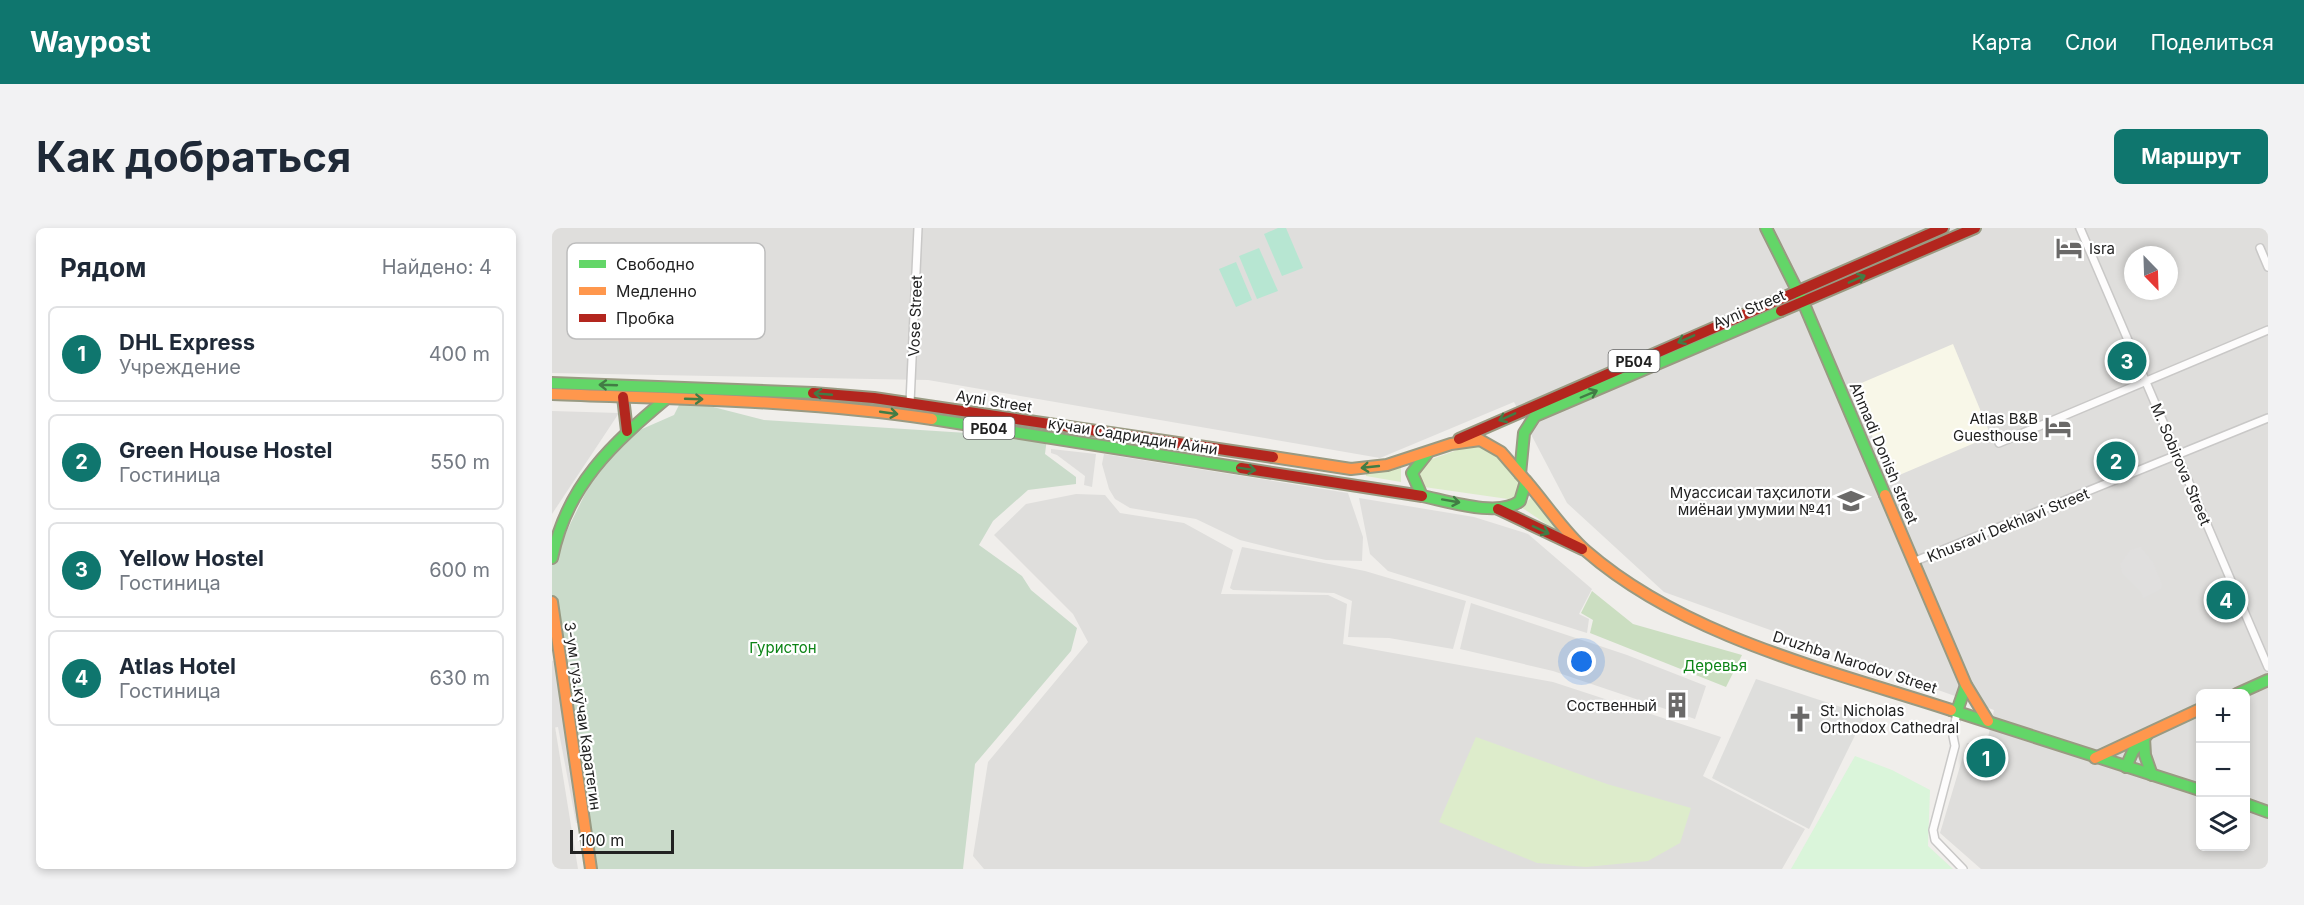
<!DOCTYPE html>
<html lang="ru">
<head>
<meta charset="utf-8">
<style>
  body { margin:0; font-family:Inter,sans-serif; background:#f2f2f3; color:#1f2937 }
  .controls { position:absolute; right:18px; bottom:18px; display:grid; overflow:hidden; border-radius:9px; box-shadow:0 3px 9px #0003 }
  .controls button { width:54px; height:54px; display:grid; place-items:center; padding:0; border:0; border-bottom:2px solid #e0e1e3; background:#fff; color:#1f2937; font:30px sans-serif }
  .compass { position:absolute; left:1572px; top:18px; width:54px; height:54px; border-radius:50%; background:#fff; box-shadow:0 3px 9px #0003; rotate:157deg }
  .scale { position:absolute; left:18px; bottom:15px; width:104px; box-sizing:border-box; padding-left:6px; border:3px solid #222; border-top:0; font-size:16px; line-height:21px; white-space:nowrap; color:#222; -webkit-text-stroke:4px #fff; paint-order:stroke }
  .you { position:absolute; left:1030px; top:434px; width:21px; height:21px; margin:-15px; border:4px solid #fff; border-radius:50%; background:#1a73e8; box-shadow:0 0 0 9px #1a73e833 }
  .badge { display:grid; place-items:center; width:39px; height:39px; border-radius:50%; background:#0f766e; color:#fff; font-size:20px; font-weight:700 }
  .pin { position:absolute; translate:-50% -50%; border:3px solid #fff; box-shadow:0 2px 6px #0006 }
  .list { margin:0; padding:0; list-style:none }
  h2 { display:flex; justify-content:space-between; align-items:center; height:78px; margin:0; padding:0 24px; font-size:26px }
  h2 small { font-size:20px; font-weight:400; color:#747a83 }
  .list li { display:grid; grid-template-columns:39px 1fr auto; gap:18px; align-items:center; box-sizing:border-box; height:96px; margin:0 12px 12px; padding:0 12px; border:2px solid #e0e1e3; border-radius:9px }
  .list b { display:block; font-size:22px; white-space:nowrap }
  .list p { margin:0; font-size:20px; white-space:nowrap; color:#747a83 }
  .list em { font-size:20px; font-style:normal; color:#747a83 }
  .icon { flex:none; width:33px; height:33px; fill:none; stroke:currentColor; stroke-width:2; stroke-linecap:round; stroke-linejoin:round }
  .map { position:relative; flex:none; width:1716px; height:641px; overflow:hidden; border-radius:9px }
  header { display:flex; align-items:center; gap:36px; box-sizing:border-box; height:84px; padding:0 30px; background:#0f766e; color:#fff }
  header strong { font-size:28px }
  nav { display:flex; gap:33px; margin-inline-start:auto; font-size:21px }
  .intro { display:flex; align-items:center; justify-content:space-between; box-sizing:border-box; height:144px; padding:0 36px }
  h1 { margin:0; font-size:42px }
  .button { padding:15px 27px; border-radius:9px; background:#0f766e; color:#fff; font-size:21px; font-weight:700 }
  main { display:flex; gap:36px; padding:0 36px }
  aside { flex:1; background:#fff; border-radius:9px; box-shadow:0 3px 9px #0003 }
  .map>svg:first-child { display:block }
  .residential { fill:#dfdedc; fill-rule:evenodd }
  .education { fill:#f8f7e8 }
  .religious { fill:#dededc }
  .grass { fill:#ddeccb }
  .forest { fill:#cbdec1 }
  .cemetery { fill:#cadbca }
  .park { fill:#daf5da }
  .pitch { fill:#b7e6d2 }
  .parking { fill:#e0dfde }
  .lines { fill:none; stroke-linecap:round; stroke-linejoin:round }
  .street-casing { stroke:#c9c8c7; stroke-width:10 }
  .fast-casing { stroke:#999a82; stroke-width:14 }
  .slow-casing { stroke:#999a82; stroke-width:14 }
  .jam-casing { stroke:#999a82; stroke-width:14 }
  .street { stroke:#fdfcfc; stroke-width:7 }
  .fast { stroke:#63d668; stroke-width:10 }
  .slow { stroke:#ff974d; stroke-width:10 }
  .jam { stroke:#b3261e; stroke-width:10 }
  .oneway { stroke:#427c45 }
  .labels { text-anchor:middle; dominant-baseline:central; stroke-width:4.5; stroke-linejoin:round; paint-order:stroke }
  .shield { fill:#fff; stroke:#646464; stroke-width:1.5 }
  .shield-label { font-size:14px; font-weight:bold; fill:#222 }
  .poi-label { font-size:15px; fill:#222; stroke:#fff; text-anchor:end }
  .street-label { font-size:15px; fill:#222; stroke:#fff }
  .park-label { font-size:15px; fill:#0c8416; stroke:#fff }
  .key { fill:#fff; stroke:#bdbdbd; stroke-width:1.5 }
  .key-label { font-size:16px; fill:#222 }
</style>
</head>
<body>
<header>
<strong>Waypost</strong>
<nav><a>Карта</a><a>Слои</a><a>Поделиться</a></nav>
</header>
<div class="intro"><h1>Как добраться</h1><a class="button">Маршрут</a></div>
<main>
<aside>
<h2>Рядом<small>Найдено: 4</small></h2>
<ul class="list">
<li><span class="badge">1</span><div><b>DHL Express</b><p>Учреждение</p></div><em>400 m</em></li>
<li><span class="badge">2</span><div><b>Green House Hostel</b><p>Гостиница</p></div><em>550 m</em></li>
<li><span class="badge">3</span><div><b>Yellow Hostel</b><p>Гостиница</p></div><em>600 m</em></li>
<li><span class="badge">4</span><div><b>Atlas Hotel</b><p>Гостиница</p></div><em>630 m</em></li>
</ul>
</aside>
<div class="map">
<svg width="1716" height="641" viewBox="0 0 1716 641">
  <rect width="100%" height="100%" fill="#f0eeeb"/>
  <g class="residential">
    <path d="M0 0H1716V641H1429L1388 605 1415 515 1435 514 1442 482 1112 364 1015 275 962 174 828 230 376 152 0 145ZM1581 27H1617V63H1581ZM1648 466H1694V618H1648Z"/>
    <polygon points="0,183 67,185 0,286"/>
    <polygon points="499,221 544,226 540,259 532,257 533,248 505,227 499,225"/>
    <polygon points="552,226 796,265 811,309 810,333 774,332 736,324 688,312 644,291 578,280 563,271 557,261 550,236"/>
    <polygon points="524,266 553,267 568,285 632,295 681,322 669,366 776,367 795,376 791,416 1001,454 1169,509 1151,548 1253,601 1230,641 432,641 421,628 436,534 536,414 521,386 442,307 474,276"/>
    <polygon points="807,270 922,289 976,306 1040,361 1027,386 1037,391 1035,405 836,343 818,326"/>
    <polygon points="690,319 813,343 914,373 901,421 837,410 796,409 800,373 782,365 681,362 678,360"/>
    <polygon points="919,375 1075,427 1154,458 1143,491 1001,443 908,421"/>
    <polygon points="0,480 26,641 0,641"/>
  </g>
  <polygon class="education" points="1401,116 1439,208 1338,251 1300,159"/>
  <polygon class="religious" points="1204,451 1313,487 1257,601 1160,550"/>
  <g class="grass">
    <polygon points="922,216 941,222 968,253 963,269 956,271 872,259 868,250 869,235"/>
    <polygon points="849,239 849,254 814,248 814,244"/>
    <polygon points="981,268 1005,299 1003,302 969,279"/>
    <polygon points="924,509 1055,556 1139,580 1128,615 1096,633 1034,639 985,635 887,594"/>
  </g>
  <polygon class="forest" points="1040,363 1081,396 1190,427 1174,459 1038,405 1041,392 1029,385"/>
  <polygon class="cemetery" points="130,171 212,192 495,210 493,226 524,249 524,256 476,262 441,293 427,317 470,348 479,362 525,400 519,423 423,536 411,641 40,641 0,372 0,333 58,215 122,187"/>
  <polygon class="park" points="1303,528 1340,542 1378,562 1376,618 1401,641 1239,641"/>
  <g class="pitch">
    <polygon points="726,0 734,0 751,40 730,48 712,6"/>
    <polygon points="707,20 726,63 705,71 687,28"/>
    <polygon points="684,34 700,72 684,79 667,41"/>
  </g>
  <g class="parking">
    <polygon points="1589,319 1601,334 1610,356 1609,361 1591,370 1589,364 1570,345 1568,336 1578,322"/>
    <polygon points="4,432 31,594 24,595 6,499 0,500 0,433"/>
  </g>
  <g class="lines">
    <g class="street-casing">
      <g id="street">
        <polyline points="1528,0 1716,439"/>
        <polyline points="1708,20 1716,39"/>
        <polyline points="358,175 366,0"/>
        <polyline points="1447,215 1716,102"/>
        <polyline points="1361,334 1716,190"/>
        <polyline points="1405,483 1401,508 1403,518 1381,602 1383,612 1411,641"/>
      </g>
    </g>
    <g class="fast-casing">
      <g id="fast">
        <polyline points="1214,0 1251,74 1333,267"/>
        <polyline points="0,155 261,165"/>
        <polyline points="380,191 689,240"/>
        <path d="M875 226 860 245 870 268C895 273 947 290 968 273L974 253"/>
        <polyline points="968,246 972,205 983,188 1229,83"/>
        <path d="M0 330C15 257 60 216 115 170"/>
        <polyline points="1685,466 1716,452"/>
        <polyline points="1399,482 1648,562"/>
        <polyline points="1405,483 1414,457"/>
        <polyline points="1592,510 1593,527 1600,547"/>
        <polyline points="1574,539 1581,523 1595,507"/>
        <polyline points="1694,576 1716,584"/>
      </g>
    </g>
    <g class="slow-casing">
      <g id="slow">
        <path d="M0 166C127 171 254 172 380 191"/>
        <polyline points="721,229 799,241 835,237 899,216 928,212 949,224 974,253"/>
        <path d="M975 254C994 276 1012 304 1034 323 1133 409 1276 442 1399 482"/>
        <polyline points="1333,267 1414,457 1436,493"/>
        <polyline points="0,374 39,641"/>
        <polyline points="1543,530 1648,481"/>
      </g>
    </g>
    <g class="jam-casing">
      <g id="jam">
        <polyline points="1229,83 1423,0"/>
        <polyline points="261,165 322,170 721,229"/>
        <polyline points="71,169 75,203"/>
        <polyline points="907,211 1391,0"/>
        <polyline points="689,240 870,268"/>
        <polyline points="946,281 1030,321"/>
      </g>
    </g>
    <use href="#street" class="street"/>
    <use href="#fast" class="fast"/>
    <use href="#slow" class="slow"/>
    <use href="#jam" class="jam"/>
  </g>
  <defs><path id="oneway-shaft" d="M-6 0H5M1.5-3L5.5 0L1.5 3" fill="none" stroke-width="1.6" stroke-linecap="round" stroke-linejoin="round" transform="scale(1.5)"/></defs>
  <g class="oneway">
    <use href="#oneway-shaft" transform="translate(1305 51) rotate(-24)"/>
    <use href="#oneway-shaft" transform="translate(1134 111) rotate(156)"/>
    <use href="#oneway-shaft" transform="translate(56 157) rotate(-178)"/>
    <use href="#oneway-shaft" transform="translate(271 166) rotate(-175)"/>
    <use href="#oneway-shaft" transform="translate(1037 166) rotate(-23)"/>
    <use href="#oneway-shaft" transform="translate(142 171) rotate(2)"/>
    <use href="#oneway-shaft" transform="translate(337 185) rotate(8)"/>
    <use href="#oneway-shaft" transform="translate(955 189) rotate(156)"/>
    <use href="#oneway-shaft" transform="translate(818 239) rotate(174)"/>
    <use href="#oneway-shaft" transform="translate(695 241) rotate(9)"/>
    <use href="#oneway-shaft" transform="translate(899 273) rotate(10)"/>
    <use href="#oneway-shaft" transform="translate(989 302) rotate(25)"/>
  </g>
  <defs>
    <g id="hotel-bare" transform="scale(2.07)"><path d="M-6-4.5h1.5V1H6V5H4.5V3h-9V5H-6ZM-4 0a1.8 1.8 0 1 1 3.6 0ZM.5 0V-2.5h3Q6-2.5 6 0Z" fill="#6a6968" stroke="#fff" stroke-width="2.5" paint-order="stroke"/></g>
    <g id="school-bare" transform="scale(2.07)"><path d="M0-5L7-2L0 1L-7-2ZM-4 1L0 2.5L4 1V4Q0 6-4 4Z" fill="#6a6968" stroke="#fff" stroke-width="2.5" paint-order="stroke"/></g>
    <g id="building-bare" transform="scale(2.07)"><path d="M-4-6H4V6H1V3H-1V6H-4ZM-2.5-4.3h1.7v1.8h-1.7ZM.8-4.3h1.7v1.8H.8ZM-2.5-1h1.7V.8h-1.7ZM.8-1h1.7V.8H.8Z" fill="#6a6968" stroke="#fff" stroke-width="2.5" paint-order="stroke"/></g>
    <g id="church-bare" transform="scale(2.07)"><path d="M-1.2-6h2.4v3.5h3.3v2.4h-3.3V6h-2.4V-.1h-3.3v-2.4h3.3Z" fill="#6a6968" stroke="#fff" stroke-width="2.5" paint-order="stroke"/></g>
  </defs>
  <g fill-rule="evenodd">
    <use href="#hotel-bare" x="1517" y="20"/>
    <use href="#hotel-bare" x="1506" y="199"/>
    <use href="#school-bare" x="1299" y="273"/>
    <use href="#building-bare" x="1125" y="477"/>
    <use href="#church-bare" x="1248" y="491"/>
  </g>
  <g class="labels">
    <g class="shield">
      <rect x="1056.5" y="122" width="51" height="22" rx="4.5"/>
      <rect x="411.5" y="189" width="51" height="22" rx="4.5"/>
    </g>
    <g class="shield-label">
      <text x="1082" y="133">РБ04</text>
      <text x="437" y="200">РБ04</text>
    </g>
    <g class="poi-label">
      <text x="1537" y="20" text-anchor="start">Isra</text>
      <text x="1486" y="190">Atlas B&amp;B<tspan x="1486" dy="17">Guesthouse</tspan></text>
      <text x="1279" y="264">Муассисаи таҳсилоти<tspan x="1279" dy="17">миёнаи умумии №41</tspan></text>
      <text x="1105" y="477">Соственный</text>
      <text x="1268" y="482" text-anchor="start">St. Nicholas<tspan x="1268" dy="17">Orthodox Cathedral</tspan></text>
    </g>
    <g class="street-label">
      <text transform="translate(1197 81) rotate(-23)">Ayni Street</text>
      <text transform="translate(363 88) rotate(-88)">Vose Street</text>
      <text transform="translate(442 173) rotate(9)">Ayni Street</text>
      <text transform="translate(581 208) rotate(9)">кӯчаи Садриддин Айни</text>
      <text transform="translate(1332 225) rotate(67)">Ahmadi Donish street</text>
      <text transform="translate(1629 236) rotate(67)">M. Sobirova Street</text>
      <text transform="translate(1456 297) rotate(-22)">Khusravi Dekhlavi Street</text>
      <text transform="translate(1303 434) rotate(18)">Druzhba Narodov Street</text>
      <text transform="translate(31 488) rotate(82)">3-ум гуз.кӯчаи Каратегин</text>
    </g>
    <g class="park-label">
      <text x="231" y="419">Гуристон</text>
      <text x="1163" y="437">Деревья</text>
    </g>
  </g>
  <rect x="15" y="15" width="198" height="96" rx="9" class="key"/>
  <rect x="27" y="32" width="27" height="8" fill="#63d668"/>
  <rect x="27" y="59" width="27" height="8" fill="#ff974d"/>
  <rect x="27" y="86" width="27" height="8" fill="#b3261e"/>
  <g class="key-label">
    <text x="64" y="42">Свободно</text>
    <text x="64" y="69">Медленно</text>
    <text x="64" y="96">Пробка</text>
  </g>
</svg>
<div class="controls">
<button>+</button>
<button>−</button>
<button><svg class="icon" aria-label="layers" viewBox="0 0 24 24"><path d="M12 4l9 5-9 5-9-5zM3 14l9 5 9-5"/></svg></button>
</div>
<svg class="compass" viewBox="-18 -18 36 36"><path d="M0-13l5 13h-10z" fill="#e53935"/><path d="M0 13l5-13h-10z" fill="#747a83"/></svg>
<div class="scale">100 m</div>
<div class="you"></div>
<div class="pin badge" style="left:1434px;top:530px">1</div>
<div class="pin badge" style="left:1564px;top:233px">2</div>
<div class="pin badge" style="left:1575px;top:133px">3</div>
<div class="pin badge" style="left:1674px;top:372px">4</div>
</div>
</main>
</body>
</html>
